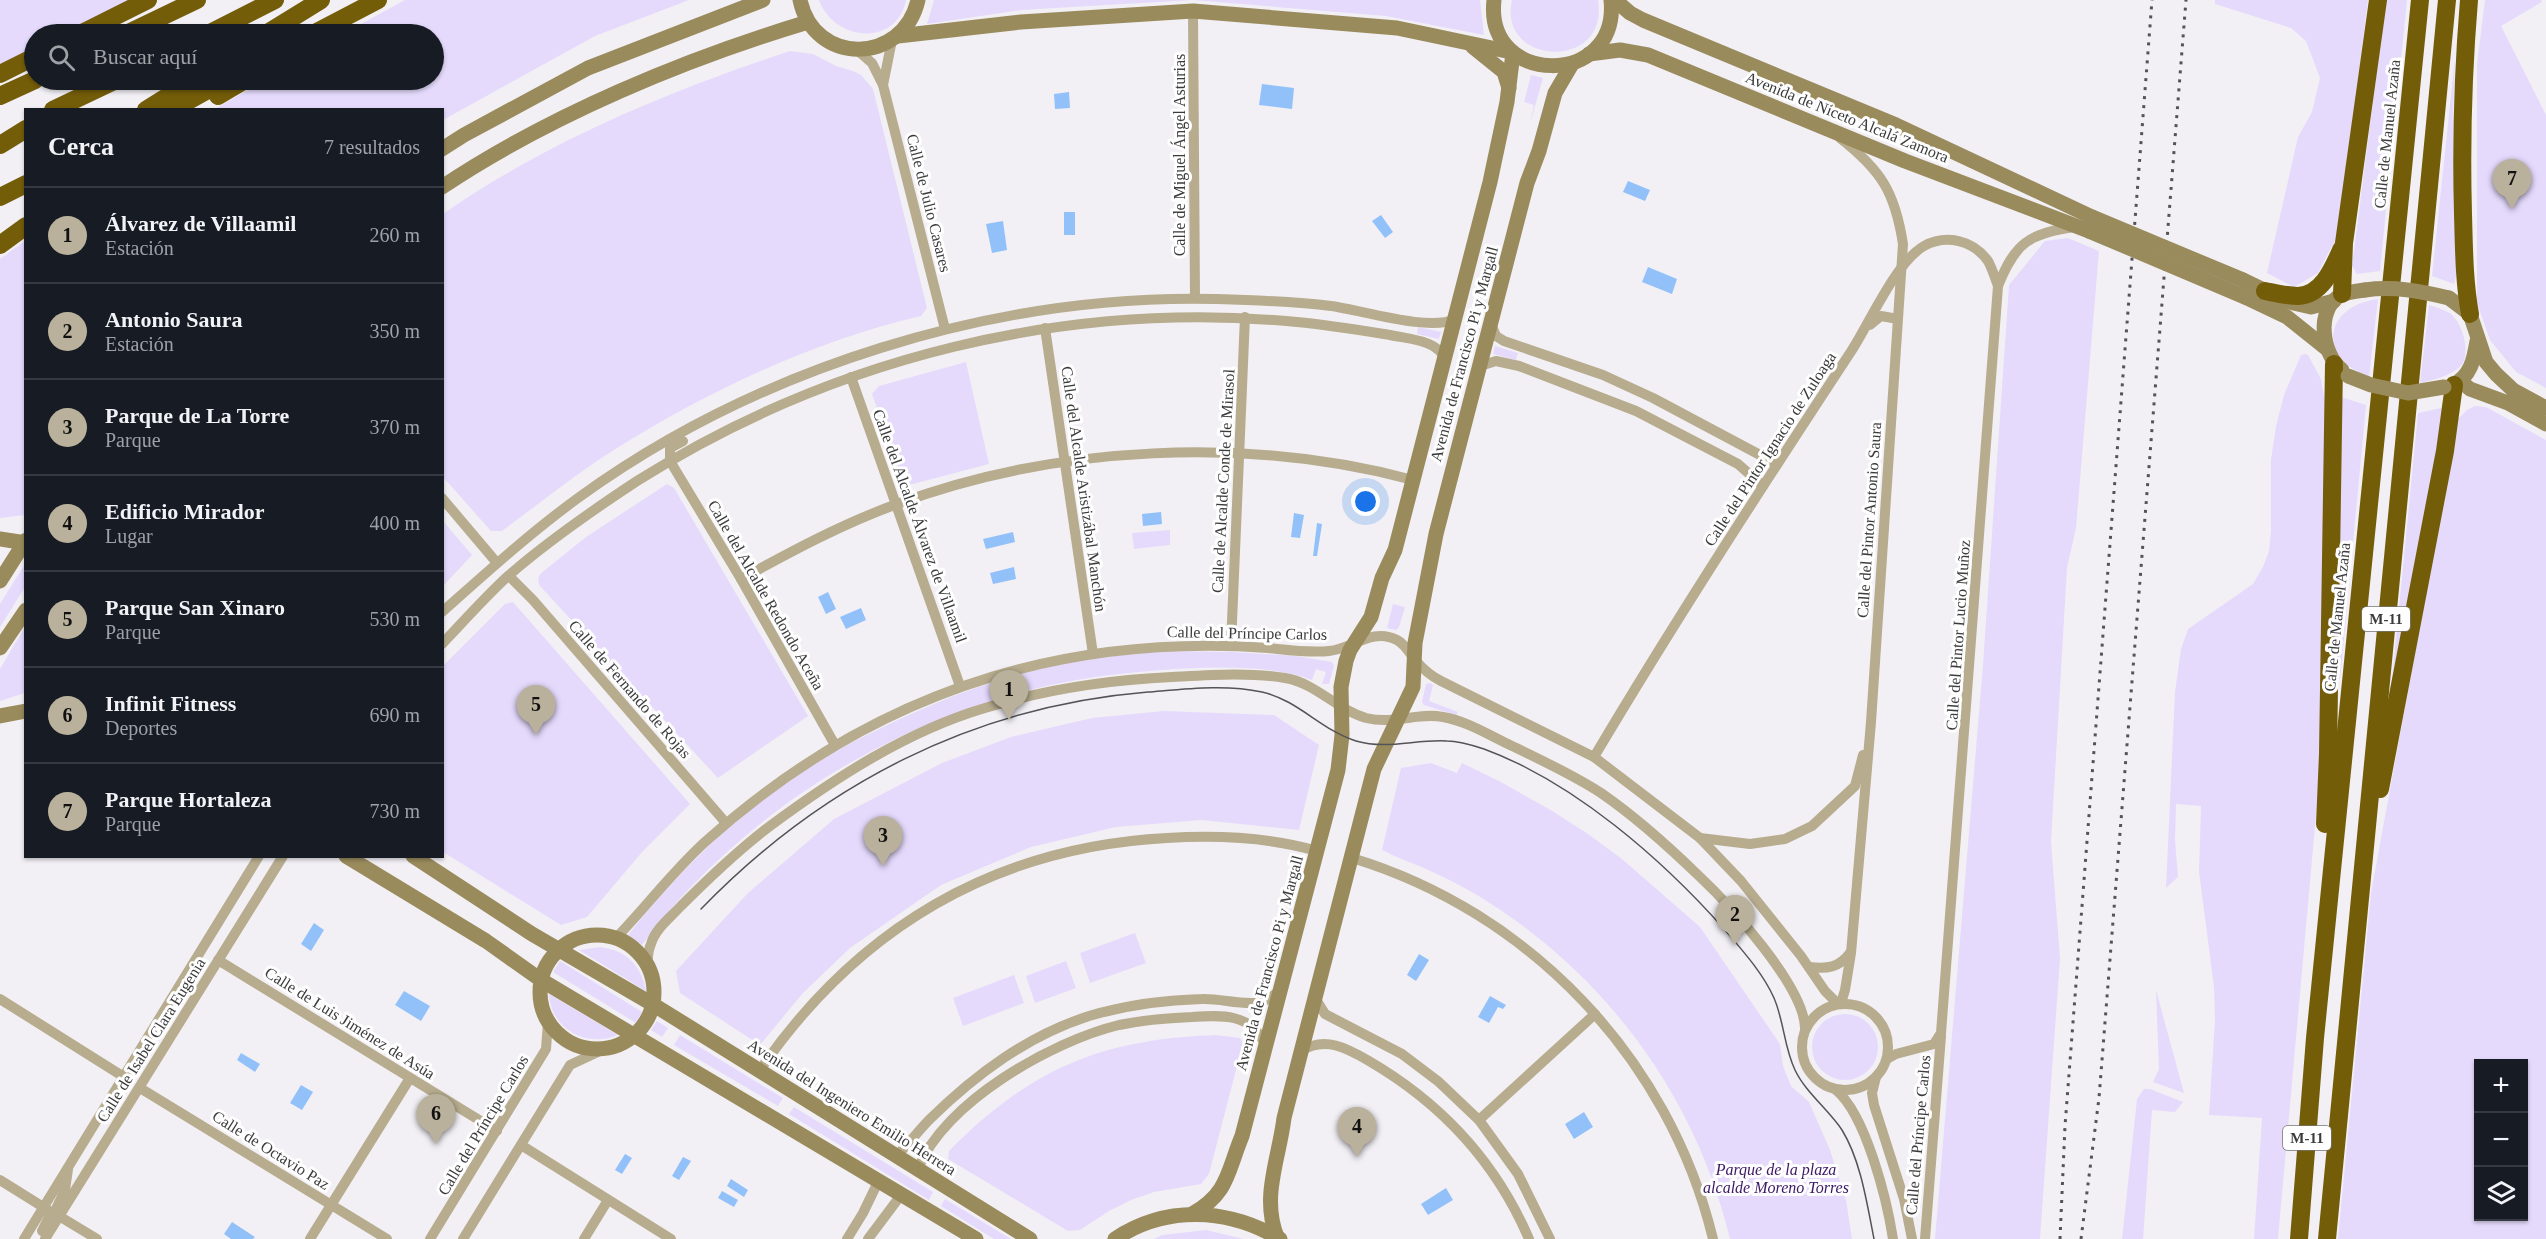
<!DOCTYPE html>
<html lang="es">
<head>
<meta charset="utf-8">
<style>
  body { margin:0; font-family:Georgia,serif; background:#20242c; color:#f1f3f6 }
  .controls { position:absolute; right:18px; bottom:18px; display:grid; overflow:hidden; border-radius:0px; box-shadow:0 2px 4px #0004 }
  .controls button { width:54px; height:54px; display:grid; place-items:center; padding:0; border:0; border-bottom:2px solid #363941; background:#171b24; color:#f1f3f6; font:30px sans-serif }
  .you { position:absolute; left:1366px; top:502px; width:21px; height:21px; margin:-15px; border:4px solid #fff; border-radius:50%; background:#1a73e8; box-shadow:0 0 0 9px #1a73e833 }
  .badge { display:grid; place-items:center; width:39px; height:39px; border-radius:50%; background:#bab19d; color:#111; font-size:20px; font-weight:700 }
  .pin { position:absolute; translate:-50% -50px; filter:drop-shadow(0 2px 3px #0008) }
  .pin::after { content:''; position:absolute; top:32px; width:21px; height:18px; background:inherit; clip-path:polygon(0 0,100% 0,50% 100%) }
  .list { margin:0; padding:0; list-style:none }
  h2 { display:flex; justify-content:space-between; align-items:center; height:78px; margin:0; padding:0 24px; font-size:26px }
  h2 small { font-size:20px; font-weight:400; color:#9ea1a6 }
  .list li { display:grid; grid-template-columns:39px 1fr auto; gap:18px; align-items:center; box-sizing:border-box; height:96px; padding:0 24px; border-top:2px solid #363941 }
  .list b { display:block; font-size:22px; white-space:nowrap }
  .list p { margin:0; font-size:20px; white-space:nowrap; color:#9ea1a6 }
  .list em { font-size:20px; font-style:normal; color:#9ea1a6 }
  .icon { flex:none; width:33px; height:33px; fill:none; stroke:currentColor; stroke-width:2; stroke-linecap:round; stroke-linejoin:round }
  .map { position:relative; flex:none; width:2546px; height:1239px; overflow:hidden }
  .search { position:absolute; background:#171b24; box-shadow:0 2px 4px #0004; left:24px; top:24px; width:420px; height:66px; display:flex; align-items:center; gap:15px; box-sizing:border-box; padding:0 21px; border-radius:33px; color:#9ea1a6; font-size:22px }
  .panel { position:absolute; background:#171b24; box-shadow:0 2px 4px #0004; left:24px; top:108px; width:420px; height:750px; border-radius:0px }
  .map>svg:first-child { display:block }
  .green { fill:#e5dafc; fill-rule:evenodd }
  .water { fill:#92c1fa }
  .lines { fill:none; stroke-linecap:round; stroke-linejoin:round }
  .street { stroke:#b7ac8e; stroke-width:10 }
  .secondary { stroke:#9a8b5d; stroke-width:15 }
  .highway { stroke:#745d09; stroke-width:18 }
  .tram { stroke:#545355; stroke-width:1.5 }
  .rail { stroke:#545355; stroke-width:3; stroke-dasharray:3 6; stroke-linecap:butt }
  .secondary-bridge { stroke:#9a8b5d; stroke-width:15 }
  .labels { text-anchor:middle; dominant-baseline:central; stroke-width:6; stroke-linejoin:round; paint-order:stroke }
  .shield { fill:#fefefe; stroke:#767676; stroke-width:1.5 }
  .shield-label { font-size:15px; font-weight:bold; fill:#3b3b3c }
  .street-label { font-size:16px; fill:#3b3b3c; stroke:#fefefe }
  .park-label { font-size:16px; font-style:italic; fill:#3c1865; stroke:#fefefe }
</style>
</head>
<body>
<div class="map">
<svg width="2546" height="1239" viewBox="0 0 2546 1239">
  <rect width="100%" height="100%" fill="#f2f0f5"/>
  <g class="green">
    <polygon points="0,0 135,0 70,34 34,34 34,52 0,66"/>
    <polygon points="405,0 689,0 595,36 443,120 442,110 215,109 265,80 434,80 434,34 343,34"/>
    <path d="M819 0H906C897 47 834 42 819 0Z"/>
    <polygon points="934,0 1480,0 1484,35 1386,16 1193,0 1021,10 927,24"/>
    <path d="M1512 0H1598C1610 71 1497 67 1512 0Z"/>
    <polygon points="2215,0 2368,0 2336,247 2332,246 2318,273 2294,287 2267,273 2298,137 2312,112 2320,78 2306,41 2291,28 2215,4"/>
    <polygon points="2386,0 2407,0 2380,271 2357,274 2352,266"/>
    <polygon points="2485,0 2541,0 2542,2 2501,26 2546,115 2546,388 2516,372 2490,340 2477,303 2477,64"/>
    <path d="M790 51 813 54 836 66 853 71 861 75 873 89 927 308 921 316C814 341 710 390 617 448 577 473 540 503 502 531H491L443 477V214C548 141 669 91 790 51Z"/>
    <polygon points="2455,57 2453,120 2458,232 2457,273 2454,284 2432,276"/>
    <polygon points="1531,75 1543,78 1530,124 1534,105 1524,102"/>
    <polygon points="2068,238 2099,251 2076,528 2067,568 2051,842 2060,958 2040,1239 1935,1239 1983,665 2009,285 2045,241"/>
    <polygon points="25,241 25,515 0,518 0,259"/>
    <path d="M2378 299 2369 377C2318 358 2322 307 2378 299Z"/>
    <path d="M2429 305C2436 307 2445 310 2451 314 2462 323 2470 350 2463 363 2455 375 2433 380 2420 383Z"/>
    <polygon points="1418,327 1441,332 1439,339 1417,334"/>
    <polygon points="1495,346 1518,353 1516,360 1493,354"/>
    <polygon points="2305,354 2308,355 2321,379 2325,401 2321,759 2278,1239 2254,1239 2262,1118 2209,1115 2215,1019 2214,987 2199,872 2201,806 2176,804 2175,840 2178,877 2166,888 2175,692 2181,649 2188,629 2253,584 2263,567 2269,551 2271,531 2271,460 2276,426 2284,395 2301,355"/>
    <polygon points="966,362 989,464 909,485 901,478 872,394 879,386"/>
    <polygon points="2341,397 2366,405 2341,670 2340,678 2335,686"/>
    <path d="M2475 406 2486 407 2546 440V1239H2338L2371 893 2458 419 2467 410ZM2478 1064H2524V1216H2478Z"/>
    <polygon points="2441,408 2445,412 2392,680 2418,413"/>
    <path d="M667 484 674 488 808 716 718 778 539 585C537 577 539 575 545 570L586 537Z"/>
    <polygon points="443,521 472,555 443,586 442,586"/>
    <polygon points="1170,530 1170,545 1134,549 1132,533"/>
    <polygon points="25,564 25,587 0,627 0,604"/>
    <polygon points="513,602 690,804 643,851 587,917 561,925 443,852 443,666 505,604"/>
    <polygon points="1393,604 1405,607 1399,627 1396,630 1387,628"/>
    <polygon points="25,627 25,693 0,701 0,669"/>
    <path d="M1168 651 1233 652 1296 656 1332 662 1334 666 1329 684H1322L1326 672 1316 669 1312 680C1268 663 1197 667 1150 671 1112 674 1075 679 1038 688 909 719 784 789 692 886 674 904 658 925 642 945L628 935C676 874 732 819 796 775 818 760 843 747 867 735 931 703 997 676 1068 663 1101 656 1135 654 1168 651Z"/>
    <polygon points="1430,683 1433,685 1429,701 1458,712 1456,715 1424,705 1422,702 1426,684"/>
    <polygon points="1164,711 1274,715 1319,745 1299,830 1201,820 1116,827 1031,847 941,885 850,948 803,993 760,1045 680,993 676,971 748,893 834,819 942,763 1011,737 1092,718"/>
    <path d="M1431 763 1457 773 1462 763 1499 781 1554 812 1588 834 1622 859 1700 927 1780 1044 1783 1066 1791 1086 1809 1102 1830 1150 1846 1200 1852 1239H1730C1695 1094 1604 972 1477 895 1460 885 1442 876 1424 868 1410 862 1395 857 1382 850L1401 768Z"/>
    <polygon points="1135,933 1146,963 1090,983 1080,953"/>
    <path d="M600 947C626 950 641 965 646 991L579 950Z"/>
    <polygon points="560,961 642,1012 636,1023 553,972"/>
    <polygon points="1066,961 1076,988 1035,1003 1026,976"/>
    <polygon points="1014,975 1024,1003 963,1026 953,998"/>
    <polygon points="2156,990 2184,1093 2153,1082 2159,1069"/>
    <path d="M549 994 618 1035C587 1048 551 1030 549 994Z"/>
    <circle cx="1845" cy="1047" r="33"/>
    <polygon points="657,1021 668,1028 662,1037 651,1030"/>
    <polygon points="680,1035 783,1098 778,1106 674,1045"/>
    <path d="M1216 1035 1240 1038 1243 1043 1209 1174 1201 1184 1154 1192 1131 1200 1109 1211 1080 1230 1068 1231 948 1159 949 1151C1030 1069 1101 1039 1216 1035Z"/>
    <polygon points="2144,1089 2150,1089 2183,1102 2175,1112 2152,1110 2143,1239 2122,1239 2137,1099"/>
    <polygon points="794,1107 933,1192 929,1200 789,1114"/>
    <polygon points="945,1199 1011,1239 994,1239 941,1206"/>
    <polygon points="1206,1230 1244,1239 1154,1239 1162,1235"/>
  </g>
  <g class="water">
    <polygon points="1262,84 1294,88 1292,109 1259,105"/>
    <polygon points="1069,92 1070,108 1055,109 1054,94"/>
    <polygon points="1628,181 1650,190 1645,201 1623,192"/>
    <rect x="1064" y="212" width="11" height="23"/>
    <polygon points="1381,215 1393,232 1385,238 1372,221"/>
    <polygon points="1003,221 1007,250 992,253 986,224"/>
    <polygon points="1648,267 1677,279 1672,294 1642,282"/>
    <polygon points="1161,512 1162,524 1143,526 1142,514"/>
    <polygon points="1294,513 1304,515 1300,538 1291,537"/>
    <polygon points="1317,523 1322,524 1317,556 1313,556"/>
    <polygon points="1013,532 1015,542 986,549 983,539"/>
    <polygon points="1014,567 1016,579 993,584 990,573"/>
    <polygon points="828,592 836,609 826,614 818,597"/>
    <polygon points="861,608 866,620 846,629 840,617"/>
    <polygon points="314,923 324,930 311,951 301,944"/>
    <polygon points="1419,954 1429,960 1416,981 1407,975"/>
    <polygon points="404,991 430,1006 421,1021 395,1005"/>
    <polygon points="1490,996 1506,1005 1503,1009 1498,1007 1489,1023 1478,1017"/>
    <polygon points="241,1053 260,1064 255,1072 237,1060"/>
    <polygon points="301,1085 313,1092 302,1110 290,1103"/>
    <polygon points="1584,1112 1593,1127 1574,1139 1565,1124"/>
    <polygon points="625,1154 632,1158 622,1174 615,1170"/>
    <polygon points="683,1157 691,1161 679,1180 672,1176"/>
    <polygon points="731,1179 748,1190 744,1197 727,1186"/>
    <polygon points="1446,1188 1453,1200 1428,1215 1421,1204"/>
    <polygon points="722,1191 738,1200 734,1207 718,1198"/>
    <polygon points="232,1222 255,1237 253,1239 231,1239 224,1234"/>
  </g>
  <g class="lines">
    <g class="street">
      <polyline points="1193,11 1195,298"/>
      <polyline points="857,50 872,63 883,85 945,329"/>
      <polyline points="883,85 892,40"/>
      <path d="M1840 138C1881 170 1895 192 1903 244L1871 722 1851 953 1845 990 1841 1003"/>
      <polyline points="1491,324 1496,336 1504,341 1603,375 1653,398 1777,464"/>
      <polyline points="1870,325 1881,316 1898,319"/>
      <polyline points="1045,328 1093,654"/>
      <polyline points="1480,366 1496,361 1519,366 1636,411 1738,464 1763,486"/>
      <polyline points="851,377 960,686"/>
      <polyline points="683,441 670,448 670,461 741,579 835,745"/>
      <polyline points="442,498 497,563"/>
      <polyline points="509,576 533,600 726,823"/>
      <path d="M741 579C792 551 842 524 897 504 1057 445 1248 436 1413 480"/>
      <path d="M442 612C486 573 530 533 578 498 757 368 994 294 1215 299 1253 300 1293 301 1331 306 1362 310 1429 332 1455 319"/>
      <path d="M442 644C464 621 485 597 508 576 548 541 593 510 637 481 834 357 1066 300 1297 322 1329 325 1359 330 1390 335 1404 338 1421 339 1433 346 1438 349 1442 353 1445 357"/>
      <polyline points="1231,645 1245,317"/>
      <path d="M1594 757C1676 619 1764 484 1852 350 1870 322 1896 262 1924 246 1946 234 1973 240 1988 261 1992 268 1995 278 1998 286"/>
      <polyline points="1700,838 1750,844 1785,839 1812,826 1855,786 1863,755"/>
      <path d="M1352 858C1530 912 1669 1058 1713 1239"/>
      <path d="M616 938C646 907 673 871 705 842 865 698 1054 633 1268 648 1288 650 1309 653 1329 651 1352 649 1372 627 1397 640 1405 644 1410 654 1416 661 1423 669 1431 676 1441 681L1594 757 1700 838 1741 881 1801 956 1825 991 1838 1004"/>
      <polyline points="218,960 497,1131"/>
      <path d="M647 965C648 958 648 950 651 944 655 929 671 917 681 906 710 877 737 851 770 826 835 778 907 731 985 708 1046 689 1108 680 1172 677 1209 675 1248 672 1285 678 1316 683 1337 710 1366 718 1395 725 1417 712 1443 717 1466 721 1487 734 1508 744 1539 759 1572 774 1601 793 1636 817 1668 846 1698 875 1729 904 1804 986 1805 1028"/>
      <path d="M1809 967C1827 969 1839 968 1850 953"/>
      <polyline points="1315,998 1325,1014 1402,1054 1439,1082 1479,1120 1518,1174 1550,1239"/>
      <polyline points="0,999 124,1077"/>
      <circle cx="1845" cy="1047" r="43"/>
      <path d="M1301 1051C1325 1036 1347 1048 1369 1061 1441 1103 1496 1162 1529 1239"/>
      <path d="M1887 1059 1896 1054 1934 1044 1941 1033 1998 286C2015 243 2029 233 2075 227"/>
      <path d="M760 1070C858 928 994 847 1167 838 1217 835 1269 837 1317 851"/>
      <polyline points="1876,1077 1872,1093 1874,1105 1904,1199 1912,1239"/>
      <polyline points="140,1088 387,1239"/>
      <path d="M1836 1090C1866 1115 1887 1200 1893 1239"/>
      <polyline points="1479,1120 1595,1014"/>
      <polyline points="521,1145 671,1239"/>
      <path d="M896 1156C908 1145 918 1131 930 1119 976 1074 1027 1036 1089 1016 1126 1005 1164 1000 1202 999 1219 998 1245 1006 1261 1002 1269 1000 1274 995 1280 990"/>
      <polyline points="68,1169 65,1190 55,1211 59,1216 97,1239"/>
      <path d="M918 1169C943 1103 1052 1041 1119 1025 1143 1020 1168 1018 1192 1017 1221 1015 1252 1013 1265 1045"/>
      <polyline points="0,1180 48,1210 49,1217 42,1231"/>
      <polyline points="24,1239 259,856"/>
      <polyline points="45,1239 283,856"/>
      <polyline points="310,1239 410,1078"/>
      <polyline points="430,1239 546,1049 548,1022"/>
      <polyline points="463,1239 570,1065 602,1050"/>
      <polyline points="584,1239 608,1200"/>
      <polyline points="847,1239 863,1213 878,1182"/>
      <polyline points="868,1239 901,1195"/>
      <polyline points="1925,1239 1941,1036"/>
    </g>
    <g class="secondary">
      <path d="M800 0C814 66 903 65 918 0"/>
      <path d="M1494 0C1484 87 1620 88 1611 0"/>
      <polyline points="1615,0 1630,13 1643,20 1896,125 2092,217"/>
      <polyline points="898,36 1021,22 1193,11 1397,28 1511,52"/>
      <polyline points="1473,47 1504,72 1509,88"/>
      <polyline points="1589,54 1620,50 1648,55 1905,161 2089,231"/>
      <polyline points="442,149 464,135 588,68 763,0"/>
      <path d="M442 187C550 115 685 59 808 22"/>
      <polyline points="2243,280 2289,302 2311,307 2334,301"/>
      <polyline points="2245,297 2287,317 2327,349"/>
      <polyline points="2449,298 2470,314 2486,362 2496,374 2513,390 2546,408"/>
      <path d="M2342 370C2322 355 2315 309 2341 295 2347 292 2357 291 2365 290"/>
      <polyline points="2460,381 2470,389 2508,403 2546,424"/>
      <path d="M2453 385C2471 376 2474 359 2477 341"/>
      <polyline points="0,539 26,543"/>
      <polyline points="0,581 26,540"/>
      <polyline points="0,648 26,610"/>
      <polyline points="0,716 26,711"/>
      <polyline points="346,856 486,941 541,980 976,1239"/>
      <polyline points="413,856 532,934 654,1005 1030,1239"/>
      <circle cx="597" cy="992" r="57"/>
      <path d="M1192 1214C1229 1193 1227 1172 1242 1136L1338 770 1342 735 1341 687 1346 661 1350 650 1371 617 1382 578 1395 550 1490 182 1507 102 1513 53"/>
      <path d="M1277 1237C1261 1197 1279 1159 1284 1118L1374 769 1413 687 1415 643 1436 534 1527 183 1539 151 1555 93 1572 64"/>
      <path d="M1115 1239C1166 1205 1228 1208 1280 1239"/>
    </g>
    <g class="highway">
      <path d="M2469 0C2463 72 2461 142 2463 214 2464 248 2464 281 2470 314"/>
      <polyline points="80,34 148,0"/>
      <polyline points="126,34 197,0"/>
      <polyline points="208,34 275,0"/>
      <polyline points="266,34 321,0"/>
      <polyline points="313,34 378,0"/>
      <polyline points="0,74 34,57"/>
      <polyline points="0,96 35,80"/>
      <polyline points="218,96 245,80"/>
      <polyline points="53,110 116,80"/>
      <polyline points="146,110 194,80"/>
      <polyline points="172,110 226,80"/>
      <polyline points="0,145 26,129"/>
      <polyline points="0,197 26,184"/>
      <polyline points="0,245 26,226"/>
      <path d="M2265 291C2275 293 2287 296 2298 296 2322 295 2333 268 2341 250"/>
      <polyline points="2342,294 2344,243 2378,0"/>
      <polyline points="2380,789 2445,451 2454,385"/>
      <polyline points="2325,824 2328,754 2334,364"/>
      <polyline points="2299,1239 2315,1038 2420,0"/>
      <polyline points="2327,1239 2447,0"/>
    </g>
    <path class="tram" d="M701 909C822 784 974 706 1148 692 1185 689 1226 684 1262 692 1298 700 1321 730 1356 741 1387 750 1416 739 1447 741 1459 741 1472 745 1484 749 1574 782 1662 859 1725 930 1742 950 1763 973 1774 998 1784 1021 1784 1047 1795 1070 1806 1093 1828 1109 1842 1130 1861 1161 1867 1204 1874 1239"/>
    <g class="rail">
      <polyline points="2060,1239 2065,1126 2152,0"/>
      <polyline points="2081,1239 2099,1098 2186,0"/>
    </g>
    <g class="secondary-bridge">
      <polyline points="2092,217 2243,280"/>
      <polyline points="2089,231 2245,297"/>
      <path d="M2365 290C2394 286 2420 291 2449 298"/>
      <polyline points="2348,376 2371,385 2408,393 2444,387"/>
    </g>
  </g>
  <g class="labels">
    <g class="shield">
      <rect x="2362" y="607" width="48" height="24" rx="4.5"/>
      <rect x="2283" y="1126" width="48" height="24" rx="4.5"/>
    </g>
    <g class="shield-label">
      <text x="2386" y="619">M-11</text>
      <text x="2307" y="1138">M-11</text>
    </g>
    <g class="street-label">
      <text transform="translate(1847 117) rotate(22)">Avenida de Niceto Alcalá Zamora</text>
      <text transform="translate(2387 134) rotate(-84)">Calle de Manuel Azaña</text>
      <text transform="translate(1179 155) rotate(-90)">Calle de Miguel Ángel Asturias</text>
      <text transform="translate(929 203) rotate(76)">Calle de Julio Casares</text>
      <text transform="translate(1464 354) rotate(-75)">Avenida de Francisco Pi y Margall</text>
      <text transform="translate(1770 449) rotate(-57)">Calle del Pintor Ignacio de Zuloaga</text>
      <text transform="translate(1223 481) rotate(-87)">Calle de Alcalde Conde de Mirasol</text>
      <text transform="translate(1084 489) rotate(82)">Calle del Alcalde Aristizábal Manchón</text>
      <text transform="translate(1869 520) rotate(-86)">Calle del Pintor Antonio Saura</text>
      <text transform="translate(920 526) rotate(70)">Calle del Alcalde Álvarez de Villaamil</text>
      <text transform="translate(766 595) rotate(60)">Calle del Alcalde Redondo Aceña</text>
      <text transform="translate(2337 617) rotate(-84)">Calle de Manuel Azaña</text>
      <text transform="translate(1247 633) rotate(1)">Calle del Príncipe Carlos</text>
      <text transform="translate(1958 635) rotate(-86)">Calle del Pintor Lucio Muñoz</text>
      <text transform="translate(630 689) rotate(49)">Calle de Fernando de Rojas</text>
      <text transform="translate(1269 963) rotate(-75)">Avenida de Francisco Pi y Margall</text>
      <text transform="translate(350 1023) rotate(32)">Calle de Luis Jiménez de Asúa</text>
      <text transform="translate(151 1040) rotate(-58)">Calle de Isabel Clara Eugenia</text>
      <text transform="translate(852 1107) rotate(32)">Avenida del Ingeniero Emilio Herrera</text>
      <text transform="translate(483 1125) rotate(-59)">Calle del Príncipe Carlos</text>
      <text transform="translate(1918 1135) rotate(-85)">Calle del Príncipe Carlos</text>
      <text transform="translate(271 1150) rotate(32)">Calle de Octavio Paz</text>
    </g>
    <g class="park-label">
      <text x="1776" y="1169">Parque de la plaza<tspan x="1776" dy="18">alcalde Moreno Torres</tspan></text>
    </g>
  </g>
</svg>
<div class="controls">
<button>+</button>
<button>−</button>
<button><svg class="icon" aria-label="layers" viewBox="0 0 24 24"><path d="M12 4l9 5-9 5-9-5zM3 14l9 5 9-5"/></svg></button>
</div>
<div class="you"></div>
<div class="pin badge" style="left:1009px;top:720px">1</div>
<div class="pin badge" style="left:1735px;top:945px">2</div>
<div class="pin badge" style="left:883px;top:866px">3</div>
<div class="pin badge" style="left:1357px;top:1157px">4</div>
<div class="pin badge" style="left:536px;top:735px">5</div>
<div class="pin badge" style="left:436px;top:1144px">6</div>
<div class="pin badge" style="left:2512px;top:209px">7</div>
<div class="search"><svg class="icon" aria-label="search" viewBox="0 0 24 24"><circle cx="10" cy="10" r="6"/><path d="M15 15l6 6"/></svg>Buscar aquí</div>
<section class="panel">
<h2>Cerca<small>7 resultados</small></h2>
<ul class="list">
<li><span class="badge">1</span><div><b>Álvarez de Villaamil</b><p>Estación</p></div><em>260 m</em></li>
<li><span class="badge">2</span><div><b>Antonio Saura</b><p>Estación</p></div><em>350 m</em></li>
<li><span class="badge">3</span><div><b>Parque de La Torre</b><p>Parque</p></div><em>370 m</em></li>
<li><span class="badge">4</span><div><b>Edificio Mirador</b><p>Lugar</p></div><em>400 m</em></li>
<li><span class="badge">5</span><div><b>Parque San Xinaro</b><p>Parque</p></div><em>530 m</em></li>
<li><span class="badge">6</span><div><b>Infinit Fitness</b><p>Deportes</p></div><em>690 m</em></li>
<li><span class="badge">7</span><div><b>Parque Hortaleza</b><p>Parque</p></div><em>730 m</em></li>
</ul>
</section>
</div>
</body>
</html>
